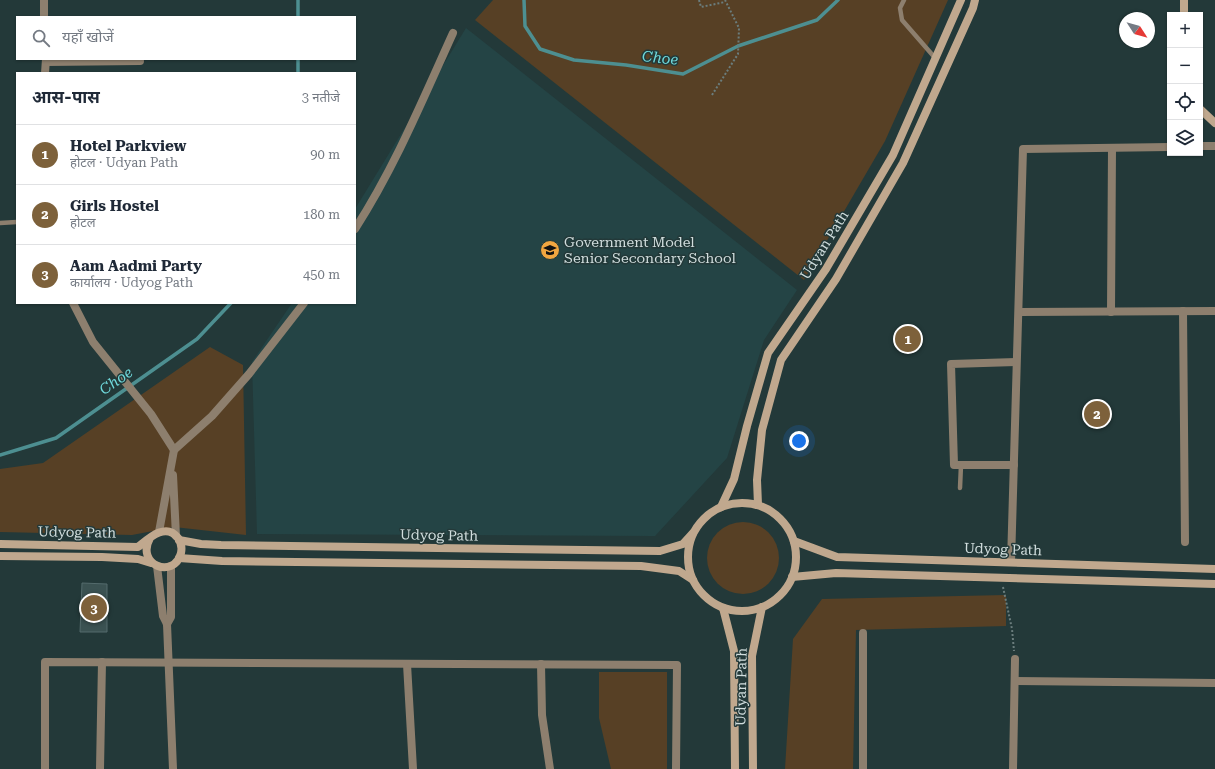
<!DOCTYPE html>
<html lang="hi">
<head>
<meta charset="utf-8">
<style>
  body { margin:0; font-family:"Roboto Serif","Noto Sans Devanagari",serif; background:#f6f6f7; color:#1f2937 }
  .controls { position:absolute; right:12px; top:12px; display:grid; overflow:hidden; border-radius:0px; box-shadow:0 1px 3px #0004 }
  .controls button { width:36px; height:36px; display:grid; place-items:center; padding:0; border:0; border-bottom:1px solid #e0e1e3; background:#fff; color:#1f2937; font:20px sans-serif }
  .compass { position:absolute; left:1119px; top:12px; width:36px; height:36px; border-radius:50%; background:#fff; box-shadow:0 1px 3px #0004; rotate:126deg }
  .you { position:absolute; left:799px; top:441px; width:14px; height:14px; margin:-10px; border:3px solid #fff; border-radius:50%; background:#1a73e8; box-shadow:0 0 0 6px #1a73e833 }
  .badge { display:grid; place-items:center; width:26px; height:26px; border-radius:50%; background:#7d613b; color:#fff; font-size:13px; font-weight:700 }
  .pin { position:absolute; translate:-50% -50%; border:2px solid #fff; box-shadow:0 1px 4px #0006 }
  .list { margin:0; padding:0; list-style:none }
  h2 { display:flex; justify-content:space-between; align-items:center; height:52px; margin:0; padding:0 16px; font-size:17px }
  h2 small { font-size:13px; font-weight:400; color:#747a83 }
  .list li { display:grid; grid-template-columns:26px 1fr auto; gap:12px; align-items:center; box-sizing:border-box; height:60px; padding:0 16px; border-top:1px solid #e0e1e3 }
  .list b { display:block; font-size:15px; white-space:nowrap }
  .list p { margin:0; font-size:13px; white-space:nowrap; color:#747a83 }
  .list em { font-size:13px; font-style:normal; color:#747a83 }
  .icon { flex:none; width:22px; height:22px; fill:none; stroke:currentColor; stroke-width:2; stroke-linecap:round; stroke-linejoin:round }
  .map { position:relative; flex:none; width:1215px; height:769px; overflow:hidden }
  .search { position:absolute; background:#fff; box-shadow:0 1px 3px #0004; left:16px; top:16px; width:340px; height:44px; display:flex; align-items:center; gap:10px; box-sizing:border-box; padding:0 14px; border-radius:0px; color:#747a83; font-size:15px }
  .panel { position:absolute; background:#fff; box-shadow:0 1px 3px #0004; left:16px; top:72px; width:340px; height:232px; border-radius:0px }
  .map>svg:first-child { display:block }
  .built { fill:#244445 }
  .green { fill:#574025 }
  .lines { fill:none; stroke-linecap:round; stroke-linejoin:round }
  .stream { stroke:#4d8f91; stroke-width:3.5 }
  .building { fill:#3b5252; stroke:#546b6c }
  .path { stroke:#6b7d7d; stroke-width:2; stroke-dasharray:2 2; stroke-linecap:butt }
  .lane { stroke:#8d7f6e; stroke-width:4.5 }
  .street { stroke:#8d7f6e; stroke-width:8 }
  .secondary { stroke:#c0a88e; stroke-width:8 }
  .labels { text-anchor:middle; dominant-baseline:central; stroke-width:3; stroke-linejoin:round; paint-order:stroke }
  .poi-label { font-size:14px; fill:#d0dddd; stroke:#233939; text-anchor:start }
  .street-label { font-size:14px; fill:#d0dddd; stroke:#233939 }
  .water-label { font-size:15px; font-style:italic; fill:#6fd8db; stroke:#233939 }
</style>
</head>
<body>
<div class="map">
<svg width="1215" height="769" viewBox="0 0 1215 769">
  <rect width="100%" height="100%" fill="#233939"/>
  <polygon class="built" points="466,28 797,290 764,340 727,458 655,536 257,534 252,362 292,303 355,303 355,209"/>
  <g class="green">
    <polygon points="493,0 948,0 885,141 804,280 475,20"/>
    <polygon points="210,347 243,365 246,535 174,527 132,535 0,532 0,469 43,463"/>
    <circle cx="743" cy="558" r="36"/>
    <polygon points="1006,595 1006,626 856,630 853,769 785,769 793,639 822,599"/>
    <polygon points="599,672 667,672 667,769 611,769 599,718"/>
  </g>
  <g class="lines">
    <g class="stream">
      <polyline points="524,0 525,26 540,49 574,60 626,65 683,74 738,46 817,20 838,0"/>
      <polyline points="298,17 298,0"/>
      <polyline points="298,73 298,59"/>
      <polyline points="0,455 56,438 197,339 231,303"/>
    </g>
  </g>
  <polygon class="building" points="82,583 107,584 107,632 80,632"/>
  <g class="lines">
    <g class="path">
      <polyline points="699,0 701,7 725,2"/>
      <polyline points="712,95 738,54 739,28 725,0"/>
      <polyline points="1003,587 1012,629 1014,651"/>
    </g>
    <g class="lane">
      <polyline points="904,0 900,8 902,20 936,59"/>
      <polyline points="0,223 17,222"/>
      <polyline points="960,488 961,465"/>
    </g>
    <g class="street">
      <polyline points="44,0 44,17"/>
      <polyline points="46,62 140,61"/>
      <polyline points="45,73 46,59"/>
      <polyline points="1200,146 1215,146"/>
      <path d="M355 229C395 167 423 99 453 33"/>
      <polyline points="73,303 93,342 151,414 174,450 159,532"/>
      <polyline points="1183,311 1185,542"/>
      <polyline points="1019,312 1215,311"/>
      <polyline points="1111,312 1112,148"/>
      <polyline points="174,450 212,416 249,374 304,303"/>
      <polyline points="1014,465 954,465 951,364 1016,362"/>
      <polyline points="173,475 176,536"/>
      <polyline points="1011,562 1023,149 1170,147"/>
      <polyline points="157,566 163,616 167,624 173,769"/>
      <polyline points="167,624 171,617 171,566"/>
      <polyline points="863,633 863,769"/>
      <polyline points="407,664 413,769"/>
      <polyline points="541,664 542,715 550,769"/>
      <polyline points="1015,681 1215,683"/>
      <polyline points="45,769 45,662 677,665 676,769"/>
      <polyline points="100,769 102,662"/>
      <polyline points="1013,769 1015,659"/>
    </g>
    <g class="secondary">
      <polyline points="1184,0 1184,15"/>
      <polyline points="1200,109 1215,123"/>
      <circle cx="742" cy="557" r="54"/>
      <polyline points="758,505 757,480 762,430 781,360 836,279 903,163 973,8 975,0"/>
      <polyline points="721,507 734,479 747,426 768,353 826,269 893,155 961,0"/>
      <polyline points="179,540 201,544 221,545 660,551 683,544 693,533"/>
      <polyline points="794,541 837,557 1215,569"/>
      <path d="M0 544 138 547C149 538 166 522 178 538 181 542 182 548 181 553 174 580 135 565 150 538"/>
      <polyline points="0,556 102,557 138,559 151,563"/>
      <polyline points="179,558 222,561 641,566 679,571 693,580"/>
      <polyline points="792,577 836,573 1215,584"/>
      <polyline points="723,608 734,651 735,769"/>
      <polyline points="753,769 752,656 762,607"/>
    </g>
  </g>
  <defs>
    <g id="school-disc" transform="scale(1)"><circle r="9.5" fill="#f1a640" stroke="#233939"/><path d="M0-5L7-2L0 1L-7-2ZM-4 1L0 2.5L4 1V4Q0 6-4 4Z" fill="#111"/></g>
  </defs>
  <g fill-rule="evenodd">
    <use href="#school-disc" x="550" y="250"/>
  </g>
  <g class="labels">
    <g class="poi-label">
      <text x="564" y="242">Government Model<tspan x="564" dy="16">Senior Secondary School</tspan></text>
    </g>
    <g class="street-label">
      <text transform="translate(824 245) rotate(-58)">Udyan Path</text>
      <text transform="translate(77 532) rotate(1)">Udyog Path</text>
      <text transform="translate(439 535) rotate(1)">Udyog Path</text>
      <text transform="translate(1003 549) rotate(2)">Udyog Path</text>
      <text transform="translate(741 687) rotate(-89)">Udyan Path</text>
    </g>
    <g class="water-label">
      <text transform="translate(660 58) rotate(6)">Choe</text>
      <text transform="translate(116 381) rotate(-35)">Choe</text>
    </g>
  </g>
</svg>
<div class="controls">
<button>+</button>
<button>−</button>
<button><svg class="icon" aria-label="locate" viewBox="0 0 24 24"><circle cx="12" cy="12" r="6"/><path d="M12 2v4M12 18v4M2 12h4M18 12h4"/></svg></button>
<button><svg class="icon" aria-label="layers" viewBox="0 0 24 24"><path d="M12 4l9 5-9 5-9-5zM3 14l9 5 9-5"/></svg></button>
</div>
<svg class="compass" viewBox="-18 -18 36 36"><path d="M0-13l5 13h-10z" fill="#e53935"/><path d="M0 13l5-13h-10z" fill="#747a83"/></svg>
<div class="you"></div>
<div class="pin badge" style="left:908px;top:339px">1</div>
<div class="pin badge" style="left:1097px;top:414px">2</div>
<div class="pin badge" style="left:94px;top:608px">3</div>
<div class="search"><svg class="icon" aria-label="search" viewBox="0 0 24 24"><circle cx="10" cy="10" r="6"/><path d="M15 15l6 6"/></svg>यहाँ खोजें</div>
<section class="panel">
<h2>आस-पास<small>3 नतीजे</small></h2>
<ul class="list">
<li><span class="badge">1</span><div><b>Hotel Parkview</b><p>होटल · Udyan Path</p></div><em>90 m</em></li>
<li><span class="badge">2</span><div><b>Girls Hostel</b><p>होटल</p></div><em>180 m</em></li>
<li><span class="badge">3</span><div><b>Aam Aadmi Party</b><p>कार्यालय · Udyog Path</p></div><em>450 m</em></li>
</ul>
</section>
</div>
</body>
</html>
